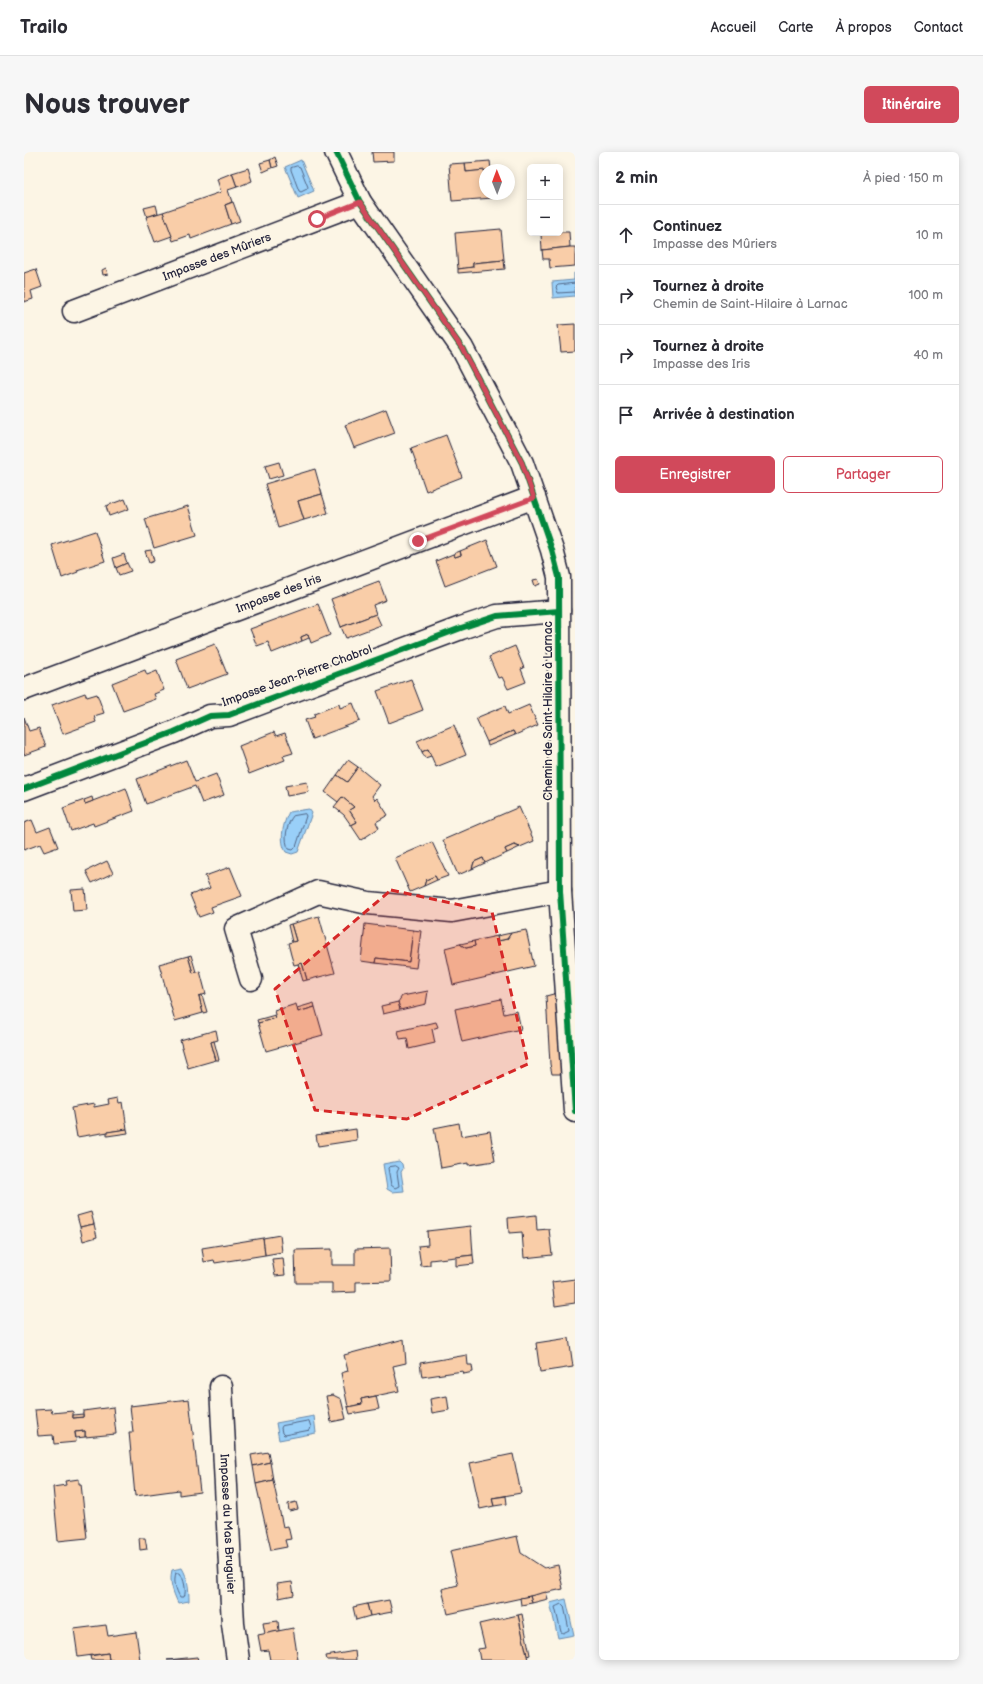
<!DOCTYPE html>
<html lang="fr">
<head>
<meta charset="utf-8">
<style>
  body { margin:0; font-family:"Balsamiq Sans",sans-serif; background:#f7f7f7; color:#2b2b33 }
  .controls { position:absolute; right:12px; top:12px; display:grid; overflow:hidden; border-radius:6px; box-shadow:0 2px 10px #0003 }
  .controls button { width:36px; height:36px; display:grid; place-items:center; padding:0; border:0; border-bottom:1px solid #e1e1e2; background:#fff; color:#2b2b33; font:20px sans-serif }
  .compass { position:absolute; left:455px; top:12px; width:36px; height:36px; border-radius:50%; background:#fff; box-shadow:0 2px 10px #0003; rotate:359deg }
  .stop { position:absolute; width:12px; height:12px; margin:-9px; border:3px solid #d1495b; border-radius:50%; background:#fff }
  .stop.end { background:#d1495b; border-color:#fff; box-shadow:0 1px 4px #0008 }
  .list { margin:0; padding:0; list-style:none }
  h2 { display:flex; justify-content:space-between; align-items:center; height:52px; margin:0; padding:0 16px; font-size:17px }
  h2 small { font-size:13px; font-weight:400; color:#7c7c81 }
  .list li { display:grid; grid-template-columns:26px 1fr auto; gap:12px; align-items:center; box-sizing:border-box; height:60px; padding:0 16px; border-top:1px solid #e1e1e2 }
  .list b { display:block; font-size:15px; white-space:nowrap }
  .list p { margin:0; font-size:13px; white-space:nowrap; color:#7c7c81 }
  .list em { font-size:13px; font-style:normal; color:#7c7c81 }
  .actions { display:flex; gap:8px; padding:12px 16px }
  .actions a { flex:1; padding:9px 0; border:1px solid #d1495b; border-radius:6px; text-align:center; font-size:14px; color:#d1495b }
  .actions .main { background:#d1495b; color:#fff }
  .icon { flex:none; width:22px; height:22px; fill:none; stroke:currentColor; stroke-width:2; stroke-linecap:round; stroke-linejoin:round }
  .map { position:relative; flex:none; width:551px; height:1508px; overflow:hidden; border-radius:6px }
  header { display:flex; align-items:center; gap:24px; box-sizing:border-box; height:56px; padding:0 20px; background:#fff; border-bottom:1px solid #e1e1e2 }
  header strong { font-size:19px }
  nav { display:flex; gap:22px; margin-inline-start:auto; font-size:14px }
  .intro { display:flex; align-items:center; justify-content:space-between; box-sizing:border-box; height:96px; padding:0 24px }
  h1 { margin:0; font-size:28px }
  .button { padding:10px 18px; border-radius:6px; background:#d1495b; color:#fff; font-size:14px; font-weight:700 }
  main { display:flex; gap:24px; padding:0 24px }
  aside { flex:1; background:#fff; border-radius:6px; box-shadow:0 2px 10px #0003 }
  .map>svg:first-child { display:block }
  .water { fill:#99cff8; stroke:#698aac }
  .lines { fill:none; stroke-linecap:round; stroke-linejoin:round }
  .shore { stroke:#526787; stroke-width:1 }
  .building { fill:#f9cda8; stroke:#22223b }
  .minor-casing { stroke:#22223b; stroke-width:25 }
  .minor { stroke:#fcf5e5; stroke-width:22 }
  .cycleway-casing { stroke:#fcf5e5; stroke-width:8 }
  .cycleway { stroke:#00873e; stroke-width:6 }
  .route { stroke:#d1495b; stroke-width:5 }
  .marked { fill:#d62828; fill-opacity:0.2; stroke:#d62828; stroke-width:3; stroke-dasharray:8 5; stroke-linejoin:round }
  .labels { text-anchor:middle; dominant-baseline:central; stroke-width:4; stroke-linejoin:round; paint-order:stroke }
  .street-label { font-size:12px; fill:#22223b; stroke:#fcf5e5 }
</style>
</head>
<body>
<header>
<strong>Trailo</strong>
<nav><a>Accueil</a><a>Carte</a><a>À propos</a><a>Contact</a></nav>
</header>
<div class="intro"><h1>Nous trouver</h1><a class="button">Itinéraire</a></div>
<main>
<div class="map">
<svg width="551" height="1508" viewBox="0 0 551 1508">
  <rect width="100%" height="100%" fill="#fcf5e5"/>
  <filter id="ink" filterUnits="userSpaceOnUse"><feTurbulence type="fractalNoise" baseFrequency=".025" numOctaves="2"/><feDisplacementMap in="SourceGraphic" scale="8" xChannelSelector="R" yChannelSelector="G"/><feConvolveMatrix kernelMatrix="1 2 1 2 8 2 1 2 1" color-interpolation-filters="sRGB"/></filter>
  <g filter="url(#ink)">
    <g class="water">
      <polygon points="277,8 290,39 274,46 261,15"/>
      <polygon points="550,121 551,121 551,144 529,146 528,130 550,128"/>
      <path d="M285 657 288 661 274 700 268 702 262 700C255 689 259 671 265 660Z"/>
      <polygon points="375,1009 378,1012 379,1017 377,1020 380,1039 368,1040 363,1037 359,1012"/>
      <polygon points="290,1264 292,1281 255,1288 252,1271"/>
      <path d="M158 1416C164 1426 165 1437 165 1449L154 1451C149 1440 145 1430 148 1418Z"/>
      <polygon points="542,1447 550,1483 534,1486 526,1451"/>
    </g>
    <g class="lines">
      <g class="shore">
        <polygon points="273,14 276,15 284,35 283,37 277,40 275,39 267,18 267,16"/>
        <polyline points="551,131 534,133 532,135 534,141 551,140"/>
        <path d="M281 662 282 664 272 695 269 698 265 697C259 689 263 671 269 664Z"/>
        <polygon points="372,1014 375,1016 373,1020 375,1034 371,1036 367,1033 364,1016 365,1015"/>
        <polygon points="285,1269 287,1275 286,1278 260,1283 258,1281 257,1276 258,1274"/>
        <path d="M152 1421H156C160 1427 163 1439 160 1445H156C152 1438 149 1429 152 1421Z"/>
        <polygon points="538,1452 540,1454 545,1478 539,1481 537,1480 531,1455 533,1454"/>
      </g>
    </g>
    <g class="building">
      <polygon points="348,0 370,0 370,9 349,10"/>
      <polygon points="251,5 254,14 248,16 246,8"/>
      <polygon points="246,8 248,16 239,20 236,11"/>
      <polygon points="466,9 467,18 442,20 441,11"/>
      <polygon points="441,11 442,20 461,18 461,42 469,42 469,46 428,49 425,12"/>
      <polygon points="224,16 228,29 213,35 208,21"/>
      <polygon points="208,21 213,35 204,38 208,50 201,53 207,72 167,87 166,83 149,89 139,60 197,40 193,27"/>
      <polygon points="209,50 216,69 207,72 201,53"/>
      <polygon points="132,53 134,61 123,65 120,56"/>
      <polygon points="139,60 148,84 131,90 122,65"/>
      <polygon points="477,77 480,108 449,111 449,115 434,117 431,81"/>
      <polygon points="536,80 545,80 546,95 518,98 517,82"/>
      <polygon points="546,95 551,95 551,114 526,116 525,107 519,107 518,98"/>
      <polygon points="480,108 481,117 434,121 434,117 449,115 449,111"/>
      <polygon points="82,116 84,122 79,123 78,118"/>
      <polygon points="12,117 18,135 7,139 9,147 0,150 0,121"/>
      <polygon points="551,172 551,199 537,200 534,173"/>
      <polygon points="362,257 371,281 330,296 321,273"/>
      <polygon points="422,283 438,325 402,339 387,296"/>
      <polygon points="255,310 259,323 245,327 241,314"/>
      <polygon points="291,317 298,342 274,349 280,368 254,376 241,332"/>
      <polygon points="298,342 304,361 280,368 274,349"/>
      <polygon points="101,347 105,357 85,364 82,354"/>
      <polygon points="164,354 173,383 130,396 121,367"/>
      <polygon points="71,379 81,409 53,418 54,420 38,426 28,393"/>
      <polygon points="463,388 473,414 421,434 412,409 429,402 431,405 437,403 436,399"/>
      <polygon points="127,398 130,409 125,411 121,399"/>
      <polygon points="436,399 437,403 431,405 429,402"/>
      <polygon points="100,402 103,411 92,416 89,406"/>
      <polygon points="103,411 107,419 95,423 92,416"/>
      <polygon points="514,427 516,432 511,434 509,428"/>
      <polygon points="355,429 362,448 349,453 352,462 317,475 307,447"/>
      <polygon points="294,452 306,483 287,491 284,482 277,485 278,489 248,501 244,490 233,494 226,477"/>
      <polygon points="352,462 357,473 322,486 317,475"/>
      <polygon points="284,482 285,486 278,489 277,485"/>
      <polygon points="191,492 203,522 163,537 152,507"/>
      <polygon points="491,494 500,516 497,517 502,530 484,537 478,525 474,526 465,505"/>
      <polygon points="121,518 123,523 133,519 140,538 130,542 132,547 99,559 88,531"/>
      <polygon points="387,527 399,558 365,571 353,539"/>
      <polygon points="61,541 63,545 73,542 80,561 70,564 72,570 39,582 28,553"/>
      <polygon points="329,551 336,569 288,587 281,568 291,565 290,562 315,552 316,556"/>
      <polygon points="505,553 514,573 491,583 489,579 463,590 452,566 481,554 484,562"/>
      <polygon points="0,565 5,579 15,576 22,595 0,603"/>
      <polygon points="430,573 442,603 412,615 404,597 398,600 393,589"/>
      <polygon points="489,579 491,583 464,594 463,590"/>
      <polygon points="250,580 252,584 261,581 269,601 259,604 261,608 225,622 215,594"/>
      <polygon points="404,597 407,604 401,606 398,600"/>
      <polygon points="162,608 171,630 192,622 200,643 178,651 171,634 122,652 113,627"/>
      <polygon points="324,608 334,615 323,630 313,623"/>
      <polygon points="334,615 356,633 348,644 351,648 353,646 364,663 352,670 355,676 337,688 327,673 333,670 325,658 330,655 318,645 314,650 301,640 313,623 323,630"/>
      <polygon points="283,630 285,640 263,644 261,634"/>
      <polygon points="102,636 110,659 70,674 69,671 47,679 39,656 60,648 61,652"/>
      <polygon points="68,645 69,649 61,652 60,648"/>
      <polygon points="318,645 330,655 325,658 333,670 327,673 320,663 310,655"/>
      <polygon points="495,655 510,689 496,695 490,693 481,697 483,701 461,711 459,706 450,710 448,717 434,723 419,688"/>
      <polygon points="8,668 13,680 26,675 34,695 20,700 16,692 0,698 0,671"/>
      <polygon points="408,690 424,724 413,728 411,724 402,728 400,734 386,740 371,706"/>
      <polygon points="490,693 496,695 483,701 481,697"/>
      <polygon points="459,706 461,711 448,717 450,710"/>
      <polygon points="83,709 89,721 68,731 62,719"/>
      <polygon points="206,715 218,744 187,755 189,760 175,765 166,743 186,736 181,724"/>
      <polygon points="411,724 413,728 400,734 402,728"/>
      <polygon points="61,737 63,758 49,759 47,738"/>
      <polygon points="295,764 311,821 283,828 278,811 270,813 267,803 264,791 272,789 267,772"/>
      <polygon points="267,772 272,789 268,790 264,773"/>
      <polygon points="341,772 389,778 385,810 352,806 351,811 337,809"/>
      <polygon points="389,778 397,779 392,816 351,811 352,806 385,810"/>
      <polygon points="502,778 510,814 429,833 421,796 436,792 442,796 451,794 450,789 473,784 474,789 483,787 487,781"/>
      <polygon points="487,781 483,787 474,789 473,784"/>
      <polygon points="450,789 451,794 442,796 436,792"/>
      <polygon points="167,803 172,820 169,821 164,804"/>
      <polygon points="164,804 169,821 176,819 182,842 175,844 179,861 151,869 135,812"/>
      <polygon points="278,811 283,828 279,829 274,812"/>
      <polygon points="404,839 402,852 376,858 374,850 378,844"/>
      <polygon points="533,841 538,922 528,922 526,912 522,844"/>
      <polygon points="178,843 183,860 179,861 175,844"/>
      <polygon points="477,847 480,862 493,859 497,877 438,890 431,857"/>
      <polygon points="374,850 376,858 359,862 357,854"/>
      <polygon points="290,851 291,855 274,860 273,856"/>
      <polygon points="272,852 274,860 291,855 299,883 242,899 234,871 252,866 250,859"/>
      <polygon points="251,863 252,866 234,871 233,868"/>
      <polygon points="412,870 414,875 408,877 411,891 385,897 383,886 376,887 374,879"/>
      <polygon points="192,878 194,888 187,890 192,908 164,916 156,888"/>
      <polygon points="190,889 195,908 192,908 187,890"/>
      <polygon points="94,946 95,951 99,950 103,977 53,985 48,956 70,952 70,955 85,952 84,948"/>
      <polygon points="435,971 437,984 466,979 471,1009 444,1013 444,1011 417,1016 410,976"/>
      <polygon points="103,977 104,981 83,984 83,980"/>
      <polygon points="332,977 333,988 294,994 292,983"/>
      <polygon points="67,1060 70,1072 56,1075 53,1064"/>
      <polygon points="512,1063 513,1078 525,1077 528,1103 500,1106 498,1080 485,1081 484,1066"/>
      <polygon points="70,1072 73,1085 59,1089 56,1075"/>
      <polygon points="447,1074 449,1103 406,1108 406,1113 397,1114 394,1094 404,1093 403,1079"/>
      <polygon points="256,1083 258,1100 241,1103 239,1086"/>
      <polygon points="239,1086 241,1103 191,1111 190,1108 180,1110 178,1096"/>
      <polygon points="366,1096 367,1129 332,1130 332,1140 308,1141 308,1131 272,1131 271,1098 308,1097 308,1113 331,1113 331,1097"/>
      <polygon points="449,1103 450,1112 432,1114 432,1105"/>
      <polygon points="259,1106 261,1123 251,1124 248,1107"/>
      <polygon points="551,1127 551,1151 531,1154 528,1130"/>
      <polygon points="545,1186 549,1215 516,1220 512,1191"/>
      <polygon points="380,1187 382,1211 369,1214 375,1239 337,1247 338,1252 324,1255 317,1221 324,1219 320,1203"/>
      <polygon points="443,1203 444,1213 448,1213 449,1220 440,1222 439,1219 398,1225 396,1211"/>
      <polygon points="309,1243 317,1247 322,1267 307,1270 302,1244"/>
      <polygon points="352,1244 355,1257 326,1262 324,1255 338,1252 337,1247"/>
      <polygon points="423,1244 425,1258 408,1261 406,1247"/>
      <polygon points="165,1247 176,1340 155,1343 155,1338 111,1344 105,1280 109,1280 106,1254"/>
      <polygon points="89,1255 92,1282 61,1285 61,1279 51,1280 52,1290 30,1292 29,1283 14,1284 11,1258 27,1257 28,1261 49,1259 49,1266 59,1265 59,1259"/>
      <polygon points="59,1262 59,1265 49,1266 49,1263"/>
      <polygon points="61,1279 61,1285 52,1286 51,1280"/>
      <polygon points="244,1300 246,1310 229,1314 227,1303"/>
      <polygon points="489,1302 497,1341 468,1346 470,1354 456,1357 446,1311"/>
      <polygon points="246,1310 249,1328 232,1332 229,1314"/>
      <polygon points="55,1327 55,1332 57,1332 63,1386 34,1389 29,1335 42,1333 41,1329"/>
      <polygon points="249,1328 259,1375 264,1374 267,1387 261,1388 263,1395 247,1398 232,1332"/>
      <polygon points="482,1344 483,1352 470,1354 468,1346"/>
      <polygon points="272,1350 274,1357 265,1359 264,1352"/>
      <polygon points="493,1384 497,1401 520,1416 534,1413 539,1437 424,1462 418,1437 434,1433 426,1399"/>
      <polygon points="115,1386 121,1386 123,1397 116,1398"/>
      <polygon points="268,1430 270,1443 255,1446 253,1432"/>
      <polygon points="522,1440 524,1447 508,1451 506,1444"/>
      <polygon points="506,1444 508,1451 497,1453 496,1446"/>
      <polygon points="365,1448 368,1460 346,1464 343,1452"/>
      <polygon points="343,1452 346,1464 332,1468 329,1455"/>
      <polygon points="498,1462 506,1503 503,1504 494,1463"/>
      <polygon points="494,1463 504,1508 456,1508 454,1497 461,1496 455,1472"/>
      <polygon points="254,1469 255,1479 241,1482 239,1471"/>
      <polygon points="82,1473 84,1484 112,1480 116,1508 85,1508 84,1501 54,1505 50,1477"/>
      <polygon points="269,1476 274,1508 246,1508 244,1498 237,1499 234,1483"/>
      <polygon points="331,1499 332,1508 303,1508 302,1504"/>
      <polygon points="84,1501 85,1508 67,1508 66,1504"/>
      <polygon points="173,1505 174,1508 143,1508"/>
    </g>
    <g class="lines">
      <g class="minor-casing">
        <g id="minor">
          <polyline points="312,0 336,50 438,196 498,311 528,398 535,425 536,739 551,959"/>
          <path id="s1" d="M50 159 336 50"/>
          <path id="s2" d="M0 537 510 345"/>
          <polyline points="0,637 150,580 186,564 205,563 437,476 473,464 535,459"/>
          <polyline points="227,827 212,777 294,740 344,751 428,759 536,739"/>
          <path id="s3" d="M197 1235 209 1472 214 1508"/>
        </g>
      </g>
      <use href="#minor" class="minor"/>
      <g class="cycleway-casing">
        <g id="cycleway">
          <polyline points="312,0 336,50 438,196 498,311 528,398 535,425 536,739 551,959"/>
          <polyline points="0,637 150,580 186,564 205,563 437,476 473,464 535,459"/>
        </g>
      </g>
      <use href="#cycleway" class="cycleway"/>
    </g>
  </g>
  <g class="lines" filter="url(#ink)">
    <polyline class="route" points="293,67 336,50 438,196 498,311 510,346 394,389"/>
  </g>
  <path class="marked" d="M367 738 468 760 504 912 383 967 291 958 251 837Z"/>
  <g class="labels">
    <g class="street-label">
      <text stroke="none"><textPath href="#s1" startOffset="153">Impasse des Mûriers</textPath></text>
      <text stroke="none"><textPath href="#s2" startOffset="272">Impasse des Iris</textPath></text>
      <text transform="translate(273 524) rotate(-20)">Impasse Jean-Pierre Chabrol</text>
      <text transform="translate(524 559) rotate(-90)">Chemin de Saint-Hilaire à Larnac</text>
      <text stroke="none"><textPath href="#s3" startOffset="137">Impasse du Mas Bruguier</textPath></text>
    </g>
  </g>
</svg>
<div class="controls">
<button>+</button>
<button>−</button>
</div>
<svg class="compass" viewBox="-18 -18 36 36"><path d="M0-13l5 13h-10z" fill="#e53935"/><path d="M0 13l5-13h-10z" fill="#7c7c81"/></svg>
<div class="stop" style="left:293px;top:67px"></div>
<div class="stop end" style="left:394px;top:389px"></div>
</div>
<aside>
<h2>2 min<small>À pied · 150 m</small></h2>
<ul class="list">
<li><svg class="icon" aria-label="ahead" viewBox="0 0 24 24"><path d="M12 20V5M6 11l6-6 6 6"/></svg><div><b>Continuez</b><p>Impasse des Mûriers</p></div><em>10 m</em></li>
<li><svg class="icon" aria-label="right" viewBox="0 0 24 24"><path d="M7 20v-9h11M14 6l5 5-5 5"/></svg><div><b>Tournez à droite</b><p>Chemin de Saint-Hilaire à Larnac</p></div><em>100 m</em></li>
<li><svg class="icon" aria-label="right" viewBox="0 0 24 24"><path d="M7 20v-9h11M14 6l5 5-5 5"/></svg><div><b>Tournez à droite</b><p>Impasse des Iris</p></div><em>40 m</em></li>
<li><svg class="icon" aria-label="arrive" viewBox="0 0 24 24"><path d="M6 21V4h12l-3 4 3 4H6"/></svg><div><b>Arrivée à destination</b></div></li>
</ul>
<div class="actions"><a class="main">Enregistrer</a><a>Partager</a></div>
</aside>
</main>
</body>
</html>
